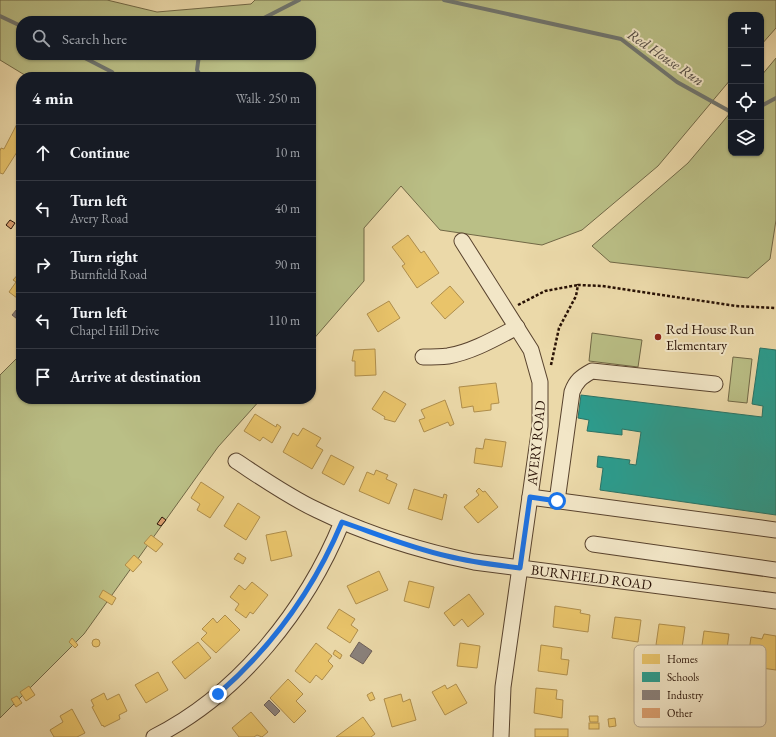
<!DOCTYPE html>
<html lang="en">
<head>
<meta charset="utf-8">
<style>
  body { margin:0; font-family:"EB Garamond",serif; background:#242831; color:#f1f3f6 }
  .controls { position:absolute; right:12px; top:12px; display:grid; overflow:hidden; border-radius:8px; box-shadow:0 1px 3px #0004 }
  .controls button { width:36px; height:36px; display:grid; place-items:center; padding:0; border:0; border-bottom:1px solid #363941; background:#171b24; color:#f1f3f6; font:20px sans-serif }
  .stop { position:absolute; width:12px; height:12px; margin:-9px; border:3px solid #1a73e8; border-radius:50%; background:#fff }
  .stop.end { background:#1a73e8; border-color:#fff; box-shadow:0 1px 4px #0008 }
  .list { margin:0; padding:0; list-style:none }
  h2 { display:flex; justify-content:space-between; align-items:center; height:52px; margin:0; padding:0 16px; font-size:17px }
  h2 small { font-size:13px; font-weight:400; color:#9ea1a6 }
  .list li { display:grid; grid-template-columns:26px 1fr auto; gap:12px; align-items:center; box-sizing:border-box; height:56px; padding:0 16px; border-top:1px solid #363941 }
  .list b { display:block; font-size:15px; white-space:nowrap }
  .list p { margin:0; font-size:13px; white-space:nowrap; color:#9ea1a6 }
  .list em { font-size:13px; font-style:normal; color:#9ea1a6 }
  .icon { flex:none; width:22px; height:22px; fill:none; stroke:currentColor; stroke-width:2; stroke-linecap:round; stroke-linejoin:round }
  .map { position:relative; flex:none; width:776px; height:737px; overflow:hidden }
  .search { position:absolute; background:#171b24; box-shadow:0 1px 3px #0004; left:16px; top:16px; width:300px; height:44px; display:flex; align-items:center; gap:10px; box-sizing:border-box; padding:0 14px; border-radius:16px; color:#9ea1a6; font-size:15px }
  .panel { position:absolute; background:#171b24; box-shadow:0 1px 3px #0004; left:16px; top:72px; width:300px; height:332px; border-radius:16px }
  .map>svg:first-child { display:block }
  .green { fill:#babf86; stroke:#716846; fill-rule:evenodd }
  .homes { fill:#e9c46a; stroke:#af8e4c }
  .schools { fill:#2a9d8f; stroke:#297366 }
  .industry { fill:#8a817c; stroke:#6d5f58 }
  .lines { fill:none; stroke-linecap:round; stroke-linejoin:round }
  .stream { stroke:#6f756f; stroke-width:4 }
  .building { fill:#da9f6f; stroke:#281105 }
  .minor-casing { stroke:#59432e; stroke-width:17 }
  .path { stroke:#281105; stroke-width:2.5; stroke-dasharray:3 2; stroke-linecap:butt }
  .minor { stroke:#f2e6c7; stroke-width:15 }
  .route { stroke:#1a73e8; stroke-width:5 }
  .poi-dot { fill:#8f2418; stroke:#f2e6c7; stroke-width:1.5 }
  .labels { text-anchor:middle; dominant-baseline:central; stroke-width:4; stroke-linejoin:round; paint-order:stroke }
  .poi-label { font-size:14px; fill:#281105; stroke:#f2e6c7; text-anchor:start }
  .street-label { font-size:14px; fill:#281105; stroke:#f2e6c7 }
  .water-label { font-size:15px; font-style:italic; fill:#524b43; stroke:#f2e6c7 }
  .key { fill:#f2e6c7; stroke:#b5a68d; stroke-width:1 }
  .key-label { font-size:11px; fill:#281105 }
</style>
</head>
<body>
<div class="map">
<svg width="776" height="737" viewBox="0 0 776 737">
  <rect width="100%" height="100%" fill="#ebd9a9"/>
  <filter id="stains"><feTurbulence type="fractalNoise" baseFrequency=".005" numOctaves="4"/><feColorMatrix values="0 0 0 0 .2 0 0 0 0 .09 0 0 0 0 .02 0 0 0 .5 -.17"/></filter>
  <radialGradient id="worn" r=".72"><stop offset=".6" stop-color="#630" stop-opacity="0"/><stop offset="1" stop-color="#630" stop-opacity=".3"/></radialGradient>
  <g class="green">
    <path d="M0 0H107L157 12 251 4 255 0H776V28L761 45V15H731V79L658 166 582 230 542 245 440 230 401 186 364 228V281L311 342V77H28L0 60ZM21 21H311V55H21Z"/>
    <polygon points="776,58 776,220 770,259 748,278 610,262 592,246 688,163 731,112 731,153 761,153 761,76"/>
    <polygon points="592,333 642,340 638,367 589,361"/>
    <polygon points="21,354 21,399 261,399 218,447 84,634 0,718 0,375"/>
    <polygon points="733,357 752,359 747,403 728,401"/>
  </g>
  <g class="homes">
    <polygon points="17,124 21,126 21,154 17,152 3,174 0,173 0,151 1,148 4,149"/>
    <polygon points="408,235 421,253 424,251 439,273 417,288 402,266 405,264 392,247"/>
    <polygon points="21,271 21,301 9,292 16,282 13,280"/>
    <polygon points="450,286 464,302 445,319 431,303"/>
    <polygon points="389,301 400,318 378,332 367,314"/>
    <polygon points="375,349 376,375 355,376 355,361 352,361 354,350"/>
    <polygon points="496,383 499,403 491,404 491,410 474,412 473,406 462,408 459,387"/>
    <polygon points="384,391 406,404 395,422 384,419 385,417 372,409"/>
    <polygon points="445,400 454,424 450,426 448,422 424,432 419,420 425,418 421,410"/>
    <polygon points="255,414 276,427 277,424 281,427 272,443 263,437 260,441 244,431"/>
    <polygon points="303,428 321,438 316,446 323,450 312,469 283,452 293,433 298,436"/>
    <polygon points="485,439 506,442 502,467 474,463 476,448 483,449"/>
    <polygon points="331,455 354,467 344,485 322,473"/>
    <polygon points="376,470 388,475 386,479 397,484 389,504 359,491 367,472 374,475"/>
    <polygon points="201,482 224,497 210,518 197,510 200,504 191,498"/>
    <polygon points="479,488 483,492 485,491 498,507 478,523 464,507 479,495 476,491"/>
    <polygon points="414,489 443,498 444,494 447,495 442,520 408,509"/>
    <polygon points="238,503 260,517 246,540 224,526"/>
    <polygon points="286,531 292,556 271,561 266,535"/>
    <polygon points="151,535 163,544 156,552 144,543"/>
    <polygon points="238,553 246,558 243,564 234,559"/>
    <polygon points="134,555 142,562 133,572 125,565"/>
    <polygon points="379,571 388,590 356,604 347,586"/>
    <polygon points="409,581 434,587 429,608 404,601"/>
    <polygon points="252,582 268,595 253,614 250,612 246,618 235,610 239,604 230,597 239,585 245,590"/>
    <polygon points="103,590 116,598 112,605 99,597"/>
    <polygon points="469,594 484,614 468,627 462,619 454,626 444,613"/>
    <polygon points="555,606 581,610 580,613 590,615 588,632 553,627"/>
    <polygon points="339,609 355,619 351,625 358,630 350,643 327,628"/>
    <polygon points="225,615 240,630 216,653 201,639 207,633 202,629 213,618 217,623"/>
    <polygon points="615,617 641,620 638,642 612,638"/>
    <polygon points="659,624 685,627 682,648 656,645"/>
    <polygon points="704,631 729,634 726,656 701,652"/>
    <polygon points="764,634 776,636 776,670 747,666 751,637 762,639"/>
    <polygon points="72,638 78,645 75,648 69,642"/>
    <circle cx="96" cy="643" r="4"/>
    <polygon points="198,642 211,658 185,679 172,662"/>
    <polygon points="316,643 332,656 328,661 333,666 322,680 316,675 310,683 295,671"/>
    <polygon points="460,643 480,646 477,668 457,666"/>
    <polygon points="541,645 562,648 561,659 569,660 567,675 538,671"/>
    <polygon points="335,650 342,655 340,659 333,654"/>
    <polygon points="158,672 168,690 146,703 135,685"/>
    <polygon points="288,679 303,694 296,701 306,711 294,723 270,698"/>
    <polygon points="456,684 467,703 445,715 432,692 445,685 447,689"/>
    <polygon points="29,686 35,695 26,701 20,692"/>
    <polygon points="536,688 557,690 556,699 563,700 562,718 534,713"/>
    <polygon points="372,692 375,699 370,701 367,695"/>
    <polygon points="104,693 107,700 119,694 127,711 119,715 120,719 104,727 103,725 102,726 92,707 94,706 91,700"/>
    <polygon points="401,694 403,702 410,699 416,720 392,727 384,699"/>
    <polygon points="17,696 22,703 16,707 11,699"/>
    <polygon points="72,709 85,733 77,737 54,737 50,730 63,722 60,716"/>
    <polygon points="251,712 268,732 262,737 257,735 254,737 239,737 232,728"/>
    <polygon points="589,716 598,716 598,722 590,722"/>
    <polygon points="363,717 375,734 371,737 336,737"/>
    <polygon points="615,718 616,726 609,727 608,719"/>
    <rect x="589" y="723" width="10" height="6"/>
    <rect x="535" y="729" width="33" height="8"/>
  </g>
  <polygon class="schools" points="760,348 776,350 776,515 600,490 603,468 597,467 598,456 630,460 629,464 636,465 641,432 622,429 622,435 587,431 589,420 578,418 581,395 762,417 763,406 752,404"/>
  <g class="industry">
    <polygon points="17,309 21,312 21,322 12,315"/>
    <polygon points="359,642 372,651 363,664 350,656"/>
    <polygon points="269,700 280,711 275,716 264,705"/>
  </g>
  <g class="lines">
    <g class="stream">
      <polyline points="444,0 621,39 677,82 731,112"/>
      <polyline points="0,16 21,26"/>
      <polyline points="258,21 299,0"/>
      <polyline points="79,55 112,72 116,77"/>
      <polyline points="199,55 197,70 201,77"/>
      <polyline points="761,106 776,98"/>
    </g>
  </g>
  <g class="building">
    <polygon points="10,220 15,223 11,229 6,225"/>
    <polygon points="162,517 166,520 161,526 157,524"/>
  </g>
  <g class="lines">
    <g class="minor-casing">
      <g id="minor">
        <polyline points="462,241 531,350 540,382 540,426 503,687 501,737"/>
        <path d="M423 357C431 357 440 357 448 356 472 352 496 338 517 327"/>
        <path id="s1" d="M236 461C262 478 289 497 317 510 366 534 421 551 474 562L776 601"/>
        <polyline points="530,497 776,530"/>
        <path d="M557 501 572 392C576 381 581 377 592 371L715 384"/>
        <polyline points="593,544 776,570"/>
        <path d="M154 737C240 694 307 608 342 522"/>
      </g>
    </g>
    <g class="path">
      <polyline points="518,305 545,291 578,285"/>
      <polyline points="551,365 559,328 576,296 578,285 602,286 736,306 776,308"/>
    </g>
    <use href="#minor" class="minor"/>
  </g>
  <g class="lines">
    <path class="route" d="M218 694C273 646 314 589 342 522 377 534 411 548 447 556 471 562 495 565 520 568L530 497 557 501"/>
  </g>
  <circle class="poi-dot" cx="658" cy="337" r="4"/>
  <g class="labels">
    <g class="poi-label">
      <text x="666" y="329">Red House Run<tspan x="666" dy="16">Elementary</tspan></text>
    </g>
    <g class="street-label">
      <text transform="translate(536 443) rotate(-84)">AVERY ROAD</text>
      <text stroke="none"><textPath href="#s1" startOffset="379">BURNFIELD ROAD</textPath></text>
    </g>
    <g class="water-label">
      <text transform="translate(666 57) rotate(34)">Red House Run</text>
    </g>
  </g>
  <rect x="634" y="645" width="132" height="82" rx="6" class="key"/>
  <rect x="642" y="654" width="18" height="10" fill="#e9c46a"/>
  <rect x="642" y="672" width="18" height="10" fill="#2a9d8f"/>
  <rect x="642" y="690" width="18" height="10" fill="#8a817c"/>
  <rect x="642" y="708" width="18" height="10" fill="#da9f6f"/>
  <g class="key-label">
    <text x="667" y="663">Homes</text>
    <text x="667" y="681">Schools</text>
    <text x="667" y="699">Industry</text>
    <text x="667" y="717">Other</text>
  </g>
  <rect width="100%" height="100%" filter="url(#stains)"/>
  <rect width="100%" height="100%" fill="url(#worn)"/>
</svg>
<div class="controls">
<button>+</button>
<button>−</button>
<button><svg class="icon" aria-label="locate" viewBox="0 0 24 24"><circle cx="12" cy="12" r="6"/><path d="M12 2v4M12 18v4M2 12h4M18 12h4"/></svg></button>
<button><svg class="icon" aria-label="layers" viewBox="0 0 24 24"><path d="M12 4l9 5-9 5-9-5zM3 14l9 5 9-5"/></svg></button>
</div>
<div class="stop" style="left:557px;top:501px"></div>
<div class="stop end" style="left:218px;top:694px"></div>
<div class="search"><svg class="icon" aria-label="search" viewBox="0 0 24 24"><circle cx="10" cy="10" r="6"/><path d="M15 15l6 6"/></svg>Search here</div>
<section class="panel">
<h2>4 min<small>Walk · 250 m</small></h2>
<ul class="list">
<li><svg class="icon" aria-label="ahead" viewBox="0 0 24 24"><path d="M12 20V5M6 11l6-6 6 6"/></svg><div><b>Continue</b></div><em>10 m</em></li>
<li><svg class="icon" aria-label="left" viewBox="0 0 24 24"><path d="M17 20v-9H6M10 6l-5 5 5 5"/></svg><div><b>Turn left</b><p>Avery Road</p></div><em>40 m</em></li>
<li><svg class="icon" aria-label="right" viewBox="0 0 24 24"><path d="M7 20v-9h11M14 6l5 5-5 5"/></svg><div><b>Turn right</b><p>Burnfield Road</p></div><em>90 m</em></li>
<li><svg class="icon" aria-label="left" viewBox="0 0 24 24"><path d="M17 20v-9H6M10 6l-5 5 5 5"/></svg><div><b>Turn left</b><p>Chapel Hill Drive</p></div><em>110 m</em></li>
<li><svg class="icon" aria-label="arrive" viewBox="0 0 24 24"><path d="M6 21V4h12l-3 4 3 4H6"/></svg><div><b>Arrive at destination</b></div></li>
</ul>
</section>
</div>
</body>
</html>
